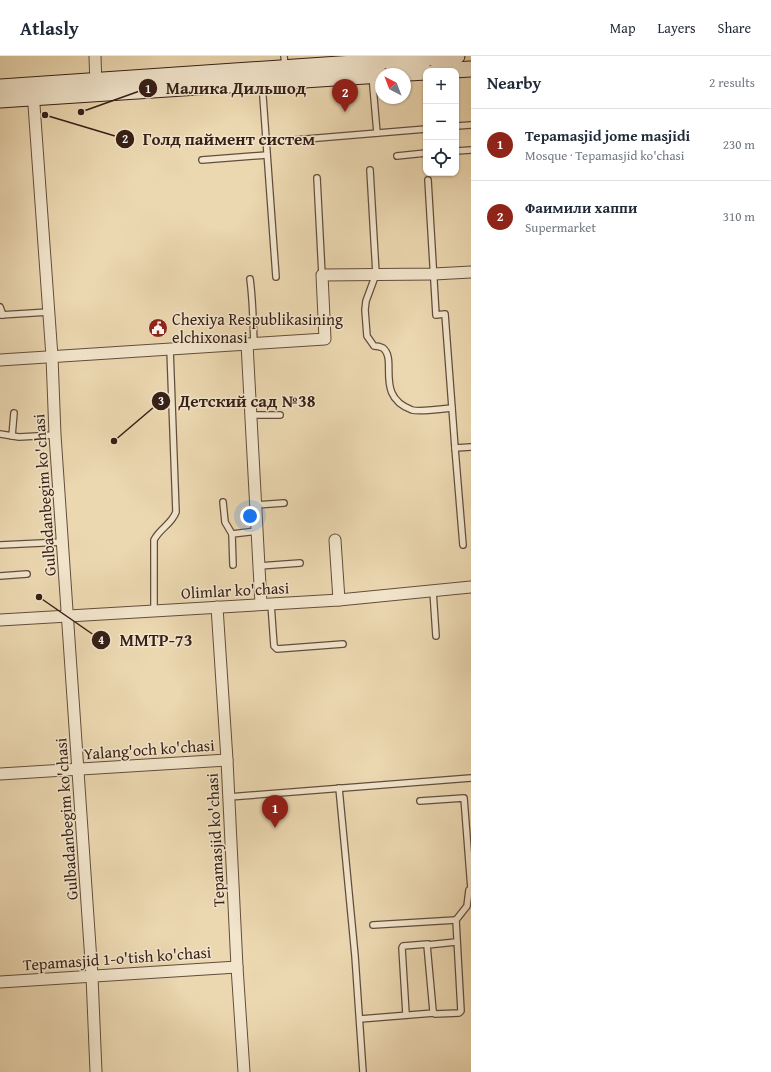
<!DOCTYPE html>
<html lang="en">
<head>
<meta charset="utf-8">
<style>
  body { margin:0; font-family:"Gentium Book Plus",serif; background:#f6f6f7; color:#1f2937 }
  .controls { position:absolute; right:12px; top:12px; display:grid; overflow:hidden; border-radius:8px; box-shadow:0 1px 3px #0004 }
  .controls button { width:36px; height:36px; display:grid; place-items:center; padding:0; border:0; border-bottom:1px solid #e0e1e3; background:#fff; color:#1f2937; font:20px sans-serif }
  .compass { position:absolute; left:375px; top:12px; width:36px; height:36px; border-radius:50%; background:#fff; box-shadow:0 1px 3px #0004; rotate:318deg }
  .you { position:absolute; left:250px; top:460px; width:14px; height:14px; margin:-10px; border:3px solid #fff; border-radius:50%; background:#1a73e8; box-shadow:0 0 0 6px #1a73e833 }
  .badge { display:grid; place-items:center; width:26px; height:26px; border-radius:50%; background:#8f2418; color:#fff; font-size:13px; font-weight:700 }
  .pin { position:absolute; translate:-50% -33px; filter:drop-shadow(0 1px 2px #0008) }
  .pin::after { content:''; position:absolute; top:21px; width:14px; height:12px; background:inherit; clip-path:polygon(0 0,100% 0,50% 100%) }
  .list { margin:0; padding:0; list-style:none }
  h2 { display:flex; justify-content:space-between; align-items:center; height:52px; margin:0; padding:0 16px; font-size:17px }
  h2 small { font-size:13px; font-weight:400; color:#747a83 }
  .list li { display:grid; grid-template-columns:26px 1fr auto; gap:12px; align-items:center; box-sizing:border-box; height:72px; padding:0 16px; border-top:1px solid #e0e1e3 }
  .list b { display:block; font-size:15px; white-space:nowrap }
  .list p { margin:0; font-size:13px; white-space:nowrap; color:#747a83 }
  .list em { font-size:13px; font-style:normal; color:#747a83 }
  .icon { flex:none; width:22px; height:22px; fill:none; stroke:currentColor; stroke-width:2; stroke-linecap:round; stroke-linejoin:round }
  .map { position:relative; flex:none; width:471px; height:1016px; overflow:hidden }
  header { display:flex; align-items:center; gap:24px; box-sizing:border-box; height:56px; padding:0 20px; background:#fff; border-bottom:1px solid #e0e1e3 }
  header strong { font-size:19px }
  nav { display:flex; gap:22px; margin-inline-start:auto; font-size:14px }
  main { display:flex }
  aside { flex:1; background:#fff }
  .map>svg:first-child { display:block }
  .lines { fill:none; stroke-linecap:round; stroke-linejoin:round }
  .lane-casing { stroke:#634d3c; stroke-width:8 }
  .street-casing { stroke:#634d3c; stroke-width:13 }
  .secondary-casing { stroke:#361f16; stroke-width:17 }
  .lane { stroke:#f2e5cc; stroke-width:5.5 }
  .street { stroke:#f2e5cc; stroke-width:11 }
  .secondary { stroke:#f2e5cc; stroke-width:15 }
  .labels { text-anchor:middle; dominant-baseline:central; stroke-width:3; stroke-linejoin:round; paint-order:stroke }
  .poi-label { font-size:16px; fill:#361f16; stroke:#f2e5cc; text-anchor:start }
  .street-label { font-size:16px; fill:#361f16; stroke:#f2e5cc }
  .leader { fill:none; stroke:#361f16; stroke-width:1.5 }
  .callout-dot { fill:#361f16; stroke:#f2e5cc; stroke-width:1.5 }
  .mark-label { font-size:12px; text-anchor:middle; font-weight:bold; fill:#fff }
  .callout-label { font-size:17px; text-anchor:middle; font-weight:bold; fill:#361f16; stroke:#f2e5cc; stroke-width:3; stroke-linejoin:round; paint-order:stroke }
</style>
</head>
<body>
<header>
<strong>Atlasly</strong>
<nav><a>Map</a><a>Layers</a><a>Share</a></nav>
</header>
<main>
<div class="map">
<svg width="471" height="1016" viewBox="0 0 471 1016">
  <rect width="100%" height="100%" fill="#ebd7b0"/>
  <filter id="stains"><feTurbulence type="fractalNoise" baseFrequency=".005" numOctaves="4"/><feColorMatrix values="0 0 0 0 .2 0 0 0 0 .09 0 0 0 0 .02 0 0 0 .5 -.17"/></filter>
  <radialGradient id="worn" r=".72"><stop offset=".6" stop-color="#630" stop-opacity="0"/><stop offset="1" stop-color="#630" stop-opacity=".3"/></radialGradient>
  <g class="lines">
    <g class="lane-casing">
      <g id="lane">
        <polyline points="284,0 285,11"/>
        <polyline points="372,19 377,77"/>
        <polyline points="262,27 276,221"/>
        <polyline points="456,70 471,69"/>
        <polyline points="282,85 426,73"/>
        <polyline points="456,95 471,94"/>
        <polyline points="397,100 426,97"/>
        <polyline points="202,104 267,99"/>
        <path d="M370 114 376 218 366 245 365 254 367 280 374 290C376 290 381 291 383 292 398 304 374 340 412 354 419 356 443 353 452 352"/>
        <polyline points="317,122 322,219"/>
        <polyline points="428,124 436,259 445,258 455,392 471,391"/>
        <path d="M250 223C253 245 253 266 254 287"/>
        <polyline points="0,251 3,259"/>
        <polyline points="0,259 49,256"/>
        <polyline points="251,359 280,359"/>
        <polyline points="0,378 19,381 55,379"/>
        <polyline points="12,380 14,357"/>
        <polyline points="455,392 463,489"/>
        <polyline points="223,446 225,466 232,478"/>
        <polyline points="256,449 284,447"/>
        <polyline points="0,489 63,486"/>
        <polyline points="233,509 232,478 257,475"/>
        <polyline points="259,510 300,507"/>
        <polyline points="0,520 27,518"/>
        <polyline points="433,535 436,580"/>
        <polyline points="271,548 274,590 277,593 343,588"/>
        <path d="M154 555V484C160 472 171 469 176 456L170 293"/>
        <polyline points="339,732 355,900 363,1016"/>
        <polyline points="229,741 471,722"/>
        <polyline points="420,745 464,742 471,833"/>
        <polyline points="373,869 456,864"/>
        <polyline points="456,886 427,889 433,955 435,958 459,957 461,955 456,864 467,850 469,834 471,833"/>
        <polyline points="406,958 402,892 403,890 428,888"/>
        <polyline points="360,963 434,957"/>
      </g>
    </g>
    <g class="street-casing">
      <g id="street">
        <polyline points="95,0 96,31"/>
        <polyline points="33,35 52,301 55,379 92,920 96,1016"/>
        <polyline points="247,288 261,548"/>
        <polyline points="0,304 325,283 322,219 434,218 471,216"/>
        <polyline points="335,484 339,544"/>
        <polyline points="217,551 227,704 237,911 244,1016"/>
        <polyline points="0,564 339,544 471,531"/>
        <polyline points="0,718 227,704"/>
        <polyline points="0,926 237,911"/>
      </g>
    </g>
    <g class="secondary-casing">
      <g id="secondary">
        <polyline points="436,15 471,13"/>
        <polyline points="391,18 426,16"/>
        <polyline points="0,31 457,0"/>
        <polyline points="0,44 381,19"/>
      </g>
    </g>
    <use href="#lane" class="lane"/>
    <use href="#street" class="street"/>
    <use href="#secondary" class="secondary"/>
  </g>
  <defs>
    <g id="civic-disc" transform="scale(1)"><circle r="9.5" fill="#8f2418" stroke="#f2e5cc"/><path d="M-.6-6.5H3V-4.5H.6V-3L4-1V1h2V6H-6V1h2V-1L-.6-3ZM-1.2 2.5V6h2.4V2.5Z" fill="#fff"/></g>
  </defs>
  <g fill-rule="evenodd">
    <use href="#civic-disc" x="158" y="272"/>
  </g>
  <g class="labels">
    <g class="poi-label">
      <text x="172" y="263">Chexiya Respublikasining<tspan x="172" dy="18">elchixonasi</tspan></text>
    </g>
    <g class="street-label">
      <text transform="translate(44 439) rotate(-94)">Gulbadanbegim ko'chasi</text>
      <text transform="translate(235 534) rotate(-3)">Olimlar ko'chasi</text>
      <text transform="translate(149 693) rotate(-4)">Yalang'och ko'chasi</text>
      <text transform="translate(66 763) rotate(-94)">Gulbadanbegim ko'chasi</text>
      <text transform="translate(215 784) rotate(-93)">Tepamasjid ko'chasi</text>
      <text transform="translate(117 902) rotate(-4)">Tepamasjid 1-o'tish ko'chasi</text>
    </g>
  </g>
  <path class="leader" d="M81 56L148 32M45 59L125 83M114 385L161 345M39 541L101 584"/>
  <g class="callout-dot">
    <circle cx="81" cy="56" r="4"/>
    <circle cx="45" cy="59" r="4"/>
    <circle cx="114" cy="385" r="4"/>
    <circle cx="39" cy="541" r="4"/>
    <circle cx="148" cy="32" r="10"/>
    <circle cx="125" cy="83" r="10"/>
    <circle cx="161" cy="345" r="10"/>
    <circle cx="101" cy="584" r="10"/>
  </g>
  <g class="mark-label">
    <text x="148" y="37">1</text>
    <text x="125" y="87">2</text>
    <text x="161" y="349">3</text>
    <text x="101" y="588">4</text>
  </g>
  <g class="callout-label">
    <text x="236" y="38">Малика Дильшод</text>
    <text x="229" y="89">Голд паймент систем</text>
    <text x="247" y="351">Детский сад №38</text>
    <text x="156" y="590">MMTP-73</text>
  </g>
  <rect width="100%" height="100%" filter="url(#stains)"/>
  <rect width="100%" height="100%" fill="url(#worn)"/>
</svg>
<div class="controls">
<button>+</button>
<button>−</button>
<button><svg class="icon" aria-label="locate" viewBox="0 0 24 24"><circle cx="12" cy="12" r="6"/><path d="M12 2v4M12 18v4M2 12h4M18 12h4"/></svg></button>
</div>
<svg class="compass" viewBox="-18 -18 36 36"><path d="M0-13l5 13h-10z" fill="#e53935"/><path d="M0 13l5-13h-10z" fill="#747a83"/></svg>
<div class="you"></div>
<div class="pin badge" style="left:275px;top:772px">1</div>
<div class="pin badge" style="left:345px;top:56px">2</div>
</div>
<aside>
<h2>Nearby<small>2 results</small></h2>
<ul class="list">
<li><span class="badge">1</span><div><b>Tepamasjid jome masjidi</b><p>Mosque · Tepamasjid ko'chasi</p></div><em>230 m</em></li>
<li><span class="badge">2</span><div><b>Фаимили хаппи</b><p>Supermarket</p></div><em>310 m</em></li>
</ul>
</aside>
</main>
</body>
</html>
